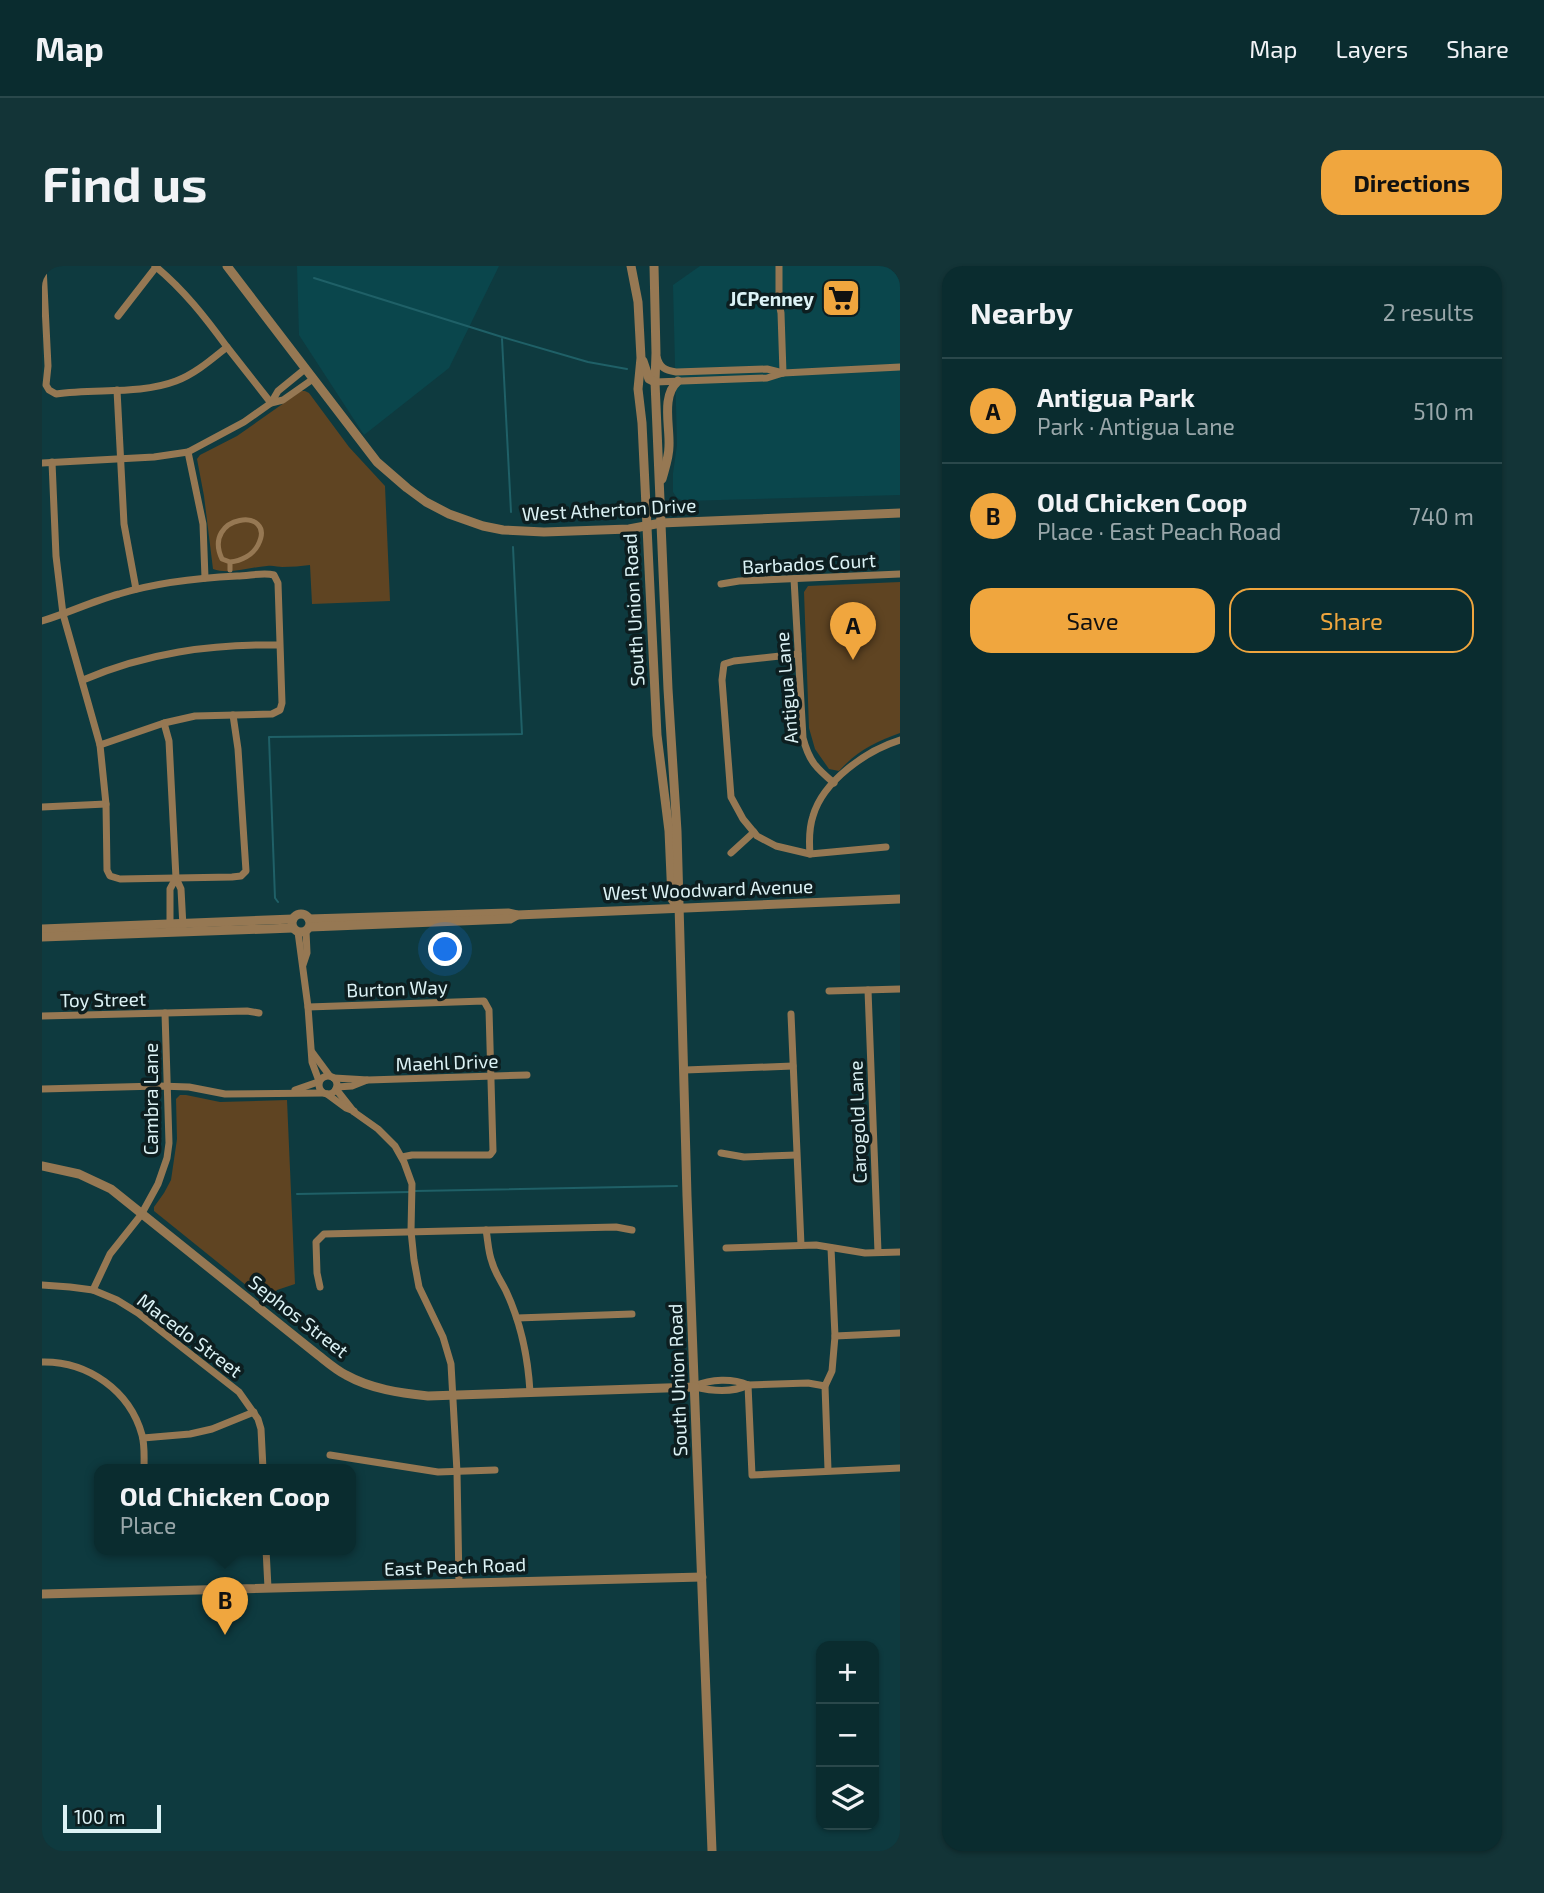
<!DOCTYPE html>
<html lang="en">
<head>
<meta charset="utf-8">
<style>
  body { margin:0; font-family:"Exo 2",sans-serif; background:#133437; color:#f1f3f6 }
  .controls { position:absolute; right:21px; bottom:21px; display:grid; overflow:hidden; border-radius:14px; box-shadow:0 2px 5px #0004 }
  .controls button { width:63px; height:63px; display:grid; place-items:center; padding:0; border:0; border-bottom:2px solid #2a484b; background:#0a2c2f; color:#f1f3f6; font:35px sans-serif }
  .scale { position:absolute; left:21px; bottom:18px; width:98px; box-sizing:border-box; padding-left:7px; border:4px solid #dcf2f5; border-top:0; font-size:19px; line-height:24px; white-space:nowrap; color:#dcf2f5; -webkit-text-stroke:5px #0d1e20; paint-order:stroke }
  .you { position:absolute; left:404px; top:684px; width:24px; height:24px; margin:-18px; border:5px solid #fff; border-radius:50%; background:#1a73e8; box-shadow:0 0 0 10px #1a73e833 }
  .badge { display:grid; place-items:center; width:46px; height:46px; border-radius:50%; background:#f0a63e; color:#111; font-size:23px; font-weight:700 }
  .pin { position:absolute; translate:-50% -58px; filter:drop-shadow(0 2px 4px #0008) }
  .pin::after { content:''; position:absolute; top:37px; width:24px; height:21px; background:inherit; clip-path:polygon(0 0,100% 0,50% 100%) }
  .popup { position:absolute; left:52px; top:1198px; width:262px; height:91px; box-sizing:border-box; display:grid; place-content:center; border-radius:14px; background:#0a2c2f; filter:drop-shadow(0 2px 5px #0005); font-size:23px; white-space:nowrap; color:#99a7aa }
  .popup b { font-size:26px; color:#f1f3f6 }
  .popup::after { content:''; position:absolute; left:50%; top:100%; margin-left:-14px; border:14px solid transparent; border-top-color:#0a2c2f }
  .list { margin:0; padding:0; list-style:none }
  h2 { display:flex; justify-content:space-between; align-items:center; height:91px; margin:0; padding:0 28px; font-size:30px }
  h2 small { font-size:23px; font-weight:400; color:#99a7aa }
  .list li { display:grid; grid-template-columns:46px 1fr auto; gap:21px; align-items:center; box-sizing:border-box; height:105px; padding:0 28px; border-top:2px solid #2a484b }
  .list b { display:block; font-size:26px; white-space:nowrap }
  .list p { margin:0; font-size:23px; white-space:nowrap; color:#99a7aa }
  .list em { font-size:23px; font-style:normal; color:#99a7aa }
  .actions { display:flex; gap:14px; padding:21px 28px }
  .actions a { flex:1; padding:16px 0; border:2px solid #f0a63e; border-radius:21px; text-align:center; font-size:24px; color:#f0a63e }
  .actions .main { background:#f0a63e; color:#111 }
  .icon { flex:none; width:38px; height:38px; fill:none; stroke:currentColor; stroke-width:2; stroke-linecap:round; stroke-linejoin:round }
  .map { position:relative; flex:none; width:858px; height:1585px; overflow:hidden; border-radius:21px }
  header { display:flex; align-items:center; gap:42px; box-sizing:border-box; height:98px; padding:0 35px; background:#0a2c2f; border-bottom:2px solid #2a484b }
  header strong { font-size:33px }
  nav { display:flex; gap:38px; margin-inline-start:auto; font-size:24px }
  .intro { display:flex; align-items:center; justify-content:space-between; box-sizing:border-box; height:168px; padding:0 42px }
  h1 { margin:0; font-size:49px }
  .button { padding:18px 32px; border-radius:21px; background:#f0a63e; color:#111; font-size:24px; font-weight:700 }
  main { display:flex; gap:42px; padding:0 42px }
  aside { flex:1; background:#0a2c2f; border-radius:21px; box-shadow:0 2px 5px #0004 }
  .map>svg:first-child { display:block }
  .built { fill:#0a464c }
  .green { fill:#5f4422 }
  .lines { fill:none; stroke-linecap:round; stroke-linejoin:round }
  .stream { stroke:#1f6067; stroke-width:2 }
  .pedestrian { stroke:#967853; stroke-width:5 }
  .minor { stroke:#967853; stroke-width:7 }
  .tertiary { stroke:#967853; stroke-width:9 }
  .labels { text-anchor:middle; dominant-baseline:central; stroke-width:7; stroke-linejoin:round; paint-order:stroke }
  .poi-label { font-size:19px; font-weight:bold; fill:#dcf2f5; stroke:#0d1e20; text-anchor:end }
  .street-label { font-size:19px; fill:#dcf2f5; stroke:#0d1e20 }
</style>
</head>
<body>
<header>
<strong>Map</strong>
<nav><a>Map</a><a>Layers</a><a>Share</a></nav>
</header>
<div class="intro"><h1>Find us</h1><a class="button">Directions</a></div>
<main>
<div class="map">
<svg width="858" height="1585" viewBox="0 0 858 1585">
  <rect width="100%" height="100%" fill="#0e3a3f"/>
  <g class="built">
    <polygon points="255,0 457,0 407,102 322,169 257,69"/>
    <polygon points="658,0 858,0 858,229 642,235 635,232 631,226 631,207 635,179 631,19"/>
  </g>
  <g class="green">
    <path d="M259 125H263L267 127 307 181 343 220 348 335 270 338 268 299C259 300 250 301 240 301 237 301 230 299 225 300 208 301 187 309 171 303L162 230 155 193 158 189 195 170Z"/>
    <path d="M858 316V467C833 476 815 485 797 505L787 503 773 483 767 462 762 326 766 320Z"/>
    <polygon points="144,829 178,836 245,834 253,1018 235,1024 225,1036 112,945 112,941 122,927 129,914 135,873 134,833 138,829"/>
  </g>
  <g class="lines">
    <g class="stream">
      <polyline points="272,12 460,71 546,96 585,103"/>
      <polyline points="460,73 469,246"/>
      <polyline points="236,636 233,632 227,471 480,468 471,281"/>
      <polyline points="373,925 635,920"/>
      <polyline points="255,928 368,926"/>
    </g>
    <path class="pedestrian" d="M188 304V296C199 295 211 289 216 279 236 240 159 248 180 293L188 296"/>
    <g class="minor">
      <path d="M1 0 6 100 4 119 7 124 14 128C53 122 97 129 134 115 153 108 170 93 185 81 163 51 142 24 113 0"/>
      <polyline points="737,0 737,37 739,47 741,107"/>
      <polyline points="76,50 114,1"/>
      <path d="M615 91C618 102 623 104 634 106L725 103 741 107 858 101"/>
      <polyline points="263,103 236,125 229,137 241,134 271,113"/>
      <polyline points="613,116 725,112 741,107"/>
      <polyline points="75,124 82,258 94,323"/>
      <polyline points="146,186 161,258 163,312"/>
      <polyline points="10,196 14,290 21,348 58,479 64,538 65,604 68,610 78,613 190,611 199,610 204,605 196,483 191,449"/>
      <polyline points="0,197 112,191 146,186 202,156 229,137 185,81"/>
      <path d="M752 313 761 472C767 495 774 502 792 517"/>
      <polyline points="679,318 697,315 858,308"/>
      <path d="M0 355C26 347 51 335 77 328 116 316 155 312 195 310 207 310 221 306 232 309L236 317 240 437 238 444 230 448 153 450 122 457 58 479"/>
      <polyline points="756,388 692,395 682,398 680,414 689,531 701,553 715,570 734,580 768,588 844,581"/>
      <path d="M41 414C104 387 168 378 237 379"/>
      <polyline points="122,457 127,475 134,612"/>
      <polyline points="0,541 64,538"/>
      <polyline points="689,587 712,566"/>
      <path d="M768 588C767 575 767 562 771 550 781 515 825 484 858 474"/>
      <polyline points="128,660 128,623 134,612 139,623 141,661"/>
      <polyline points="256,666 266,741 270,796 277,815"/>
      <polyline points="261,699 265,687 264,665"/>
      <polyline points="826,724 836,986"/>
      <polyline points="787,725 858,723"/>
      <polyline points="266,741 442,735 447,744 451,885 448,889 370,889 360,891"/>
      <polyline points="749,748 759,979"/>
      <polyline points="0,750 205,745 217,747"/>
      <polyline points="270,786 287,809"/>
      <polyline points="643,804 751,800"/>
      <circle cx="286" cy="819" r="9"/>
      <polyline points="292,812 326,814 485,809"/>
      <polyline points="295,821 310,820 325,814"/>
      <polyline points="0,823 117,820 147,821 183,828 281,827"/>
      <polyline points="294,823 312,846 336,863 353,880 362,896 370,918 369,965 372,994 377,1021 401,1071 409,1098 415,1206 417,1317"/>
      <polyline points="253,824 276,816"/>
      <polyline points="285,828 304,842 312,845"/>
      <polyline points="679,887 702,891 754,889"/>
      <path d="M444 964C446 974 446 986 450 996 453 1007 459 1015 464 1025 479 1057 486 1091 488 1126"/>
      <polyline points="684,982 774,979 823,987 858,986"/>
      <polyline points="0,1019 28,1021 51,1024 75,1034 96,1047 197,1126 216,1153 219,1163 221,1203"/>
      <polyline points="278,1021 275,1007 274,976 282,968 574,961 590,964"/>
      <polyline points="51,1024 68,988 99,949 116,918 125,892 127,877 123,747"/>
      <polyline points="475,1052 590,1048"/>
      <polyline points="793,1070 858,1067"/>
      <path d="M0 1096C46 1095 88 1125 100 1169 103 1180 102 1192 102 1203"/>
      <polyline points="706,1119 710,1209 858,1202"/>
      <path d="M653 1120C669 1113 690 1112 706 1119"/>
      <path d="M653 1121C670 1125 690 1127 706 1119L766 1117 783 1120"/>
      <polyline points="101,1172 148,1168 170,1163 212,1146"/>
      <polyline points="288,1189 396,1206 453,1204"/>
      <polyline points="786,1204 783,1120 790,1105 793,1070 789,982"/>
      <polyline points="224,1283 226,1322"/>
    </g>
    <g class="tertiary">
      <polyline points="185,0 335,196 365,222 384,236 407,248 441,260 461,264 502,266 587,263 619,257 858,247"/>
      <polyline points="589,0 596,36 599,92 596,123 600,157 615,469 627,565 630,633 636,642"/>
      <polyline points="612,0 614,87 613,116 626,423 635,565 645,930 670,1585"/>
      <polyline points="601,95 607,113 613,116"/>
      <path d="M620 213C623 202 627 191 627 180 628 159 619 130 636 115"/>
      <circle cx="259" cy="657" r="9"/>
      <polyline points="267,653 466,647 475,649 858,633"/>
      <polyline points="268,661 468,653 475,649"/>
      <polyline points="0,663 251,653"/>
      <polyline points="0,671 251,662"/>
      <path d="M0 900 37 908 69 923 276 1089C285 1096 294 1104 304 1109 329 1123 358 1127 386 1130L653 1121"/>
      <polyline points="0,1328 660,1311"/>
    </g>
  </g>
  <defs>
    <g id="supermarket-square" transform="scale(2.0125)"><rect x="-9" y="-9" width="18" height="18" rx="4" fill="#f0a63e" stroke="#0d1e20"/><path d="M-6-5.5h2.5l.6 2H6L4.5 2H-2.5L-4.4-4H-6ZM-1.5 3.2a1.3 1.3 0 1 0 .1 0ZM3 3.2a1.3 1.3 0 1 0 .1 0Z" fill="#111"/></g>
  </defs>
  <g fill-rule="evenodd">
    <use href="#supermarket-square" x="799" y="32"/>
  </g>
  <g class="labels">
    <g class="poi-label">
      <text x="772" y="32">JCPenney</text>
    </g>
    <g class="street-label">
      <text transform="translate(567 243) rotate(-3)">West Atherton Drive</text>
      <text transform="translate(767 297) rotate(-3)">Barbados Court</text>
      <text transform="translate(591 344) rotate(-93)">South Union Road</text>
      <text transform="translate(744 422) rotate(-95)">Antigua Lane</text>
      <text transform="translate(666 623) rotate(-2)">West Woodward Avenue</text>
      <text transform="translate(355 722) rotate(-2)">Burton Way</text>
      <text transform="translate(61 733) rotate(-1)">Toy Street</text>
      <text transform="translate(405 796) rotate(-2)">Maehl Drive</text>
      <text transform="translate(108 833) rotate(-90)">Cambra Lane</text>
      <text transform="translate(815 856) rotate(-92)">Carogold Lane</text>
      <text transform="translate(257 1050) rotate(38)">Sephos Street</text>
      <text transform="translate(148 1069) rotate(37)">Macedo Street</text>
      <text transform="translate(635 1114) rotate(-92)">South Union Road</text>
      <text transform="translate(413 1300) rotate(-2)">East Peach Road</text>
    </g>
  </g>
</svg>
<div class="controls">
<button>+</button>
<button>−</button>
<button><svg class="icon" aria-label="layers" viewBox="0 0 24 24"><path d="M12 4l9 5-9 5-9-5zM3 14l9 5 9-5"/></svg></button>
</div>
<div class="scale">100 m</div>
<div class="you"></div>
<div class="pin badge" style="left:811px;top:394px">A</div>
<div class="pin badge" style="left:183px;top:1369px">B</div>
<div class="popup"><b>Old Chicken Coop</b>Place</div>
</div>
<aside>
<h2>Nearby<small>2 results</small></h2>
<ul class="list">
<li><span class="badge">A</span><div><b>Antigua Park</b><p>Park · Antigua Lane</p></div><em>510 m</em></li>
<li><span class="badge">B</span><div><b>Old Chicken Coop</b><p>Place · East Peach Road</p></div><em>740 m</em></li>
</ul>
<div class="actions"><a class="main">Save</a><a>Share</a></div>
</aside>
</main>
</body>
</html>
